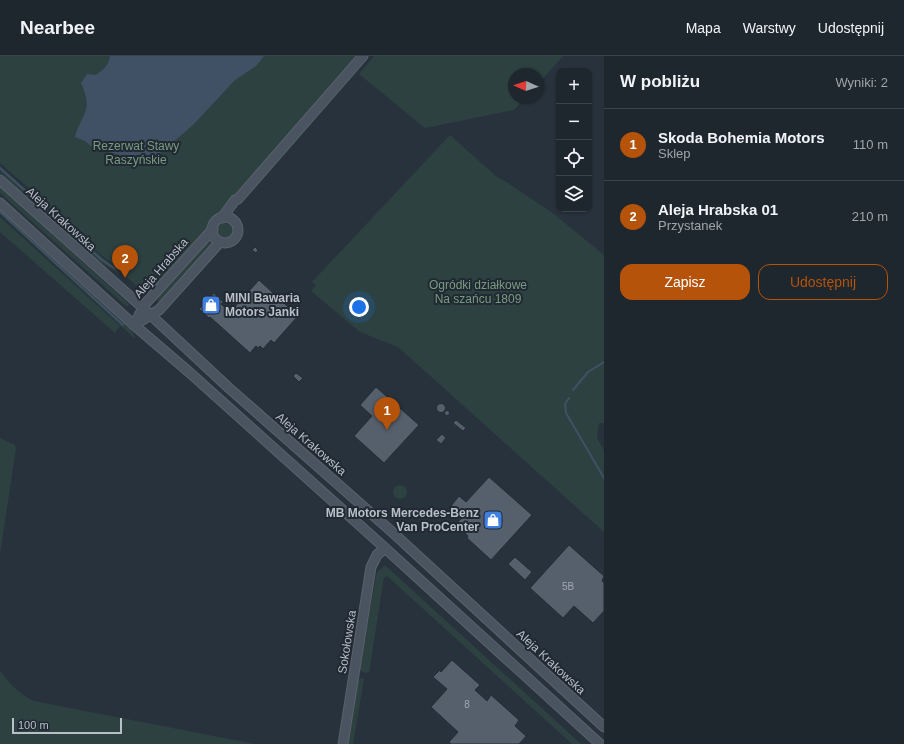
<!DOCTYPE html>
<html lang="pl">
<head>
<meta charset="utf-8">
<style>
  body { margin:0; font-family:Arial,sans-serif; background:#262e36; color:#f1f3f6 }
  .controls { position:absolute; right:12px; top:12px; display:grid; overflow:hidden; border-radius:8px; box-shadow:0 1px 3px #0004 }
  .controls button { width:36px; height:36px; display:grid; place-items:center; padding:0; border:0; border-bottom:1px solid #3c434a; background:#1e262e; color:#f1f3f6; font:20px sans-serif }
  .compass { position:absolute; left:508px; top:12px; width:36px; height:36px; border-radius:50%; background:#1e262e; box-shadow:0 1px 3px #0004; rotate:273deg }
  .scale { position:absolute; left:12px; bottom:10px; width:110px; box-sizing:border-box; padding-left:4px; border:2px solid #b8bfc8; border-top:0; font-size:11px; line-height:14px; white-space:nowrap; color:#b8bfc8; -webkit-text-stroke:3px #212933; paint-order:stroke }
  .you { position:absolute; left:359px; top:251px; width:14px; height:14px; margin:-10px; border:3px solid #fff; border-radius:50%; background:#1a73e8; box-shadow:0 0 0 6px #1a73e833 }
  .badge { display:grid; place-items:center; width:26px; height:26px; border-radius:50%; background:#b45309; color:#fff; font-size:13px; font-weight:700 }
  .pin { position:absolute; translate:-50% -33px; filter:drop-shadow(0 1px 2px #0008) }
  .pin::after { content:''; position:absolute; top:21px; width:14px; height:12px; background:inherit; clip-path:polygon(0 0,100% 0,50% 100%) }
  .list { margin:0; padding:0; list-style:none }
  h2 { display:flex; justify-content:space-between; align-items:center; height:52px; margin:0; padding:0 16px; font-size:17px }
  h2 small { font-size:13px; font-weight:400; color:#a1a5aa }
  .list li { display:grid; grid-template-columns:26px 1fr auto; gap:12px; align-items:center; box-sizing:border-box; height:72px; padding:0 16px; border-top:1px solid #3c434a }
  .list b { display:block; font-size:15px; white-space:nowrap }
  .list p { margin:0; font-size:13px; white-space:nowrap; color:#a1a5aa }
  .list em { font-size:13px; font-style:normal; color:#a1a5aa }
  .actions { display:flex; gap:8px; padding:12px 16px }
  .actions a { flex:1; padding:9px 0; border:1px solid #b45309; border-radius:12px; text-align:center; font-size:14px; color:#b45309 }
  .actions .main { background:#b45309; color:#fff }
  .icon { flex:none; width:22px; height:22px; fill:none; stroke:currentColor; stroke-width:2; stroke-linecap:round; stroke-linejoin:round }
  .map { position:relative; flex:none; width:604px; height:688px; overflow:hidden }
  header { display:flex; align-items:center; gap:24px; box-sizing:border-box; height:56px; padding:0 20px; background:#1e262e; border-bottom:1px solid #3c434a }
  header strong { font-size:19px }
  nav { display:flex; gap:22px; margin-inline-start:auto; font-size:14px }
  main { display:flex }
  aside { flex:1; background:#1e262e }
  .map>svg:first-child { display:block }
  .green { fill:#2d4141 }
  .water { fill:#405165 }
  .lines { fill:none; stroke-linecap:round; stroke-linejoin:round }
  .stream { stroke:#405165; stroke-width:2 }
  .building { fill:#56606d; stroke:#232b35 }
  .secondary-casing { stroke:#5a626b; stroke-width:11 }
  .secondary { stroke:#4a5360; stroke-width:9 }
  .labels { text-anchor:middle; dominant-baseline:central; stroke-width:4; stroke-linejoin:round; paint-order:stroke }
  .number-label { font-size:10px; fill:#a0a7b1 }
  .park-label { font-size:12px; fill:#799c80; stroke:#212933 }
  .street-label { font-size:12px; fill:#b8bfc8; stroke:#212933 }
  .poi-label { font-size:12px; font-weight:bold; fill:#b8bfc8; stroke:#212933; text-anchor:start }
</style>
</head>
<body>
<header>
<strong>Nearbee</strong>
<nav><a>Mapa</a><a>Warstwy</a><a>Udostępnij</a></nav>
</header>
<main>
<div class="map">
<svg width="604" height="688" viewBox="0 0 604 688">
  <rect width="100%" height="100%" fill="#28323d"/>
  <g class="green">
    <polygon points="0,0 358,0 180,203 150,236 142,235 120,215 115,209 87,188 32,135 0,107"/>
    <polygon points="374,0 563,0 538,28 538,18 514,18 514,42 525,42 514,54 425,72 359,18"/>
    <polygon points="450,79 497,121 505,125 554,158 604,199 604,367 599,367 597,382 604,394 604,476 398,291 360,276 311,235 316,229 312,226"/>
    <polygon points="0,110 90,191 117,213 119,218 97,204 0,116"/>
    <polygon points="0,131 127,246 129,248 128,250 126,250 0,137"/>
    <polygon points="0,153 131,274 135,280 134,282 0,158"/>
    <polygon points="0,161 120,270 115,277 0,176"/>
    <circle cx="225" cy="175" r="8"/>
    <polygon points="211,179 216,186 161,247 155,243"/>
    <polygon points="0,382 15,389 16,392 0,498"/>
    <circle cx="400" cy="436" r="7"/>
    <polygon points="384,510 386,510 581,688 572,688 387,520 384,521 369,617 362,616 359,613 376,521 377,516"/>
    <path d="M0 615C10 628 19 638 34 645L255 688H0Z"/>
    <polygon points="362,622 364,623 353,688 347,688 358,624"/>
  </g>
  <path class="water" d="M110 0H264L256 10 235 24 193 69 157 100 152 108 134 100 120 99 93 92 85 85 75 81C82 56 94 56 81 27L87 18 96 19C103 14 109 9 110 0Z"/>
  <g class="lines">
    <g class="stream">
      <polyline points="0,112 102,204 114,212"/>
      <polyline points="0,156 123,269"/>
      <polyline points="573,334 588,316 604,306"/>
      <polyline points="569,342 565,348 566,357 604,422"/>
    </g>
  </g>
  <g class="building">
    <polygon points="255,191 258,194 256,197 252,194"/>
    <polygon points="259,224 298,260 274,287 271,284 263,293 260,290 258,292 256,290 250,297 210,261 209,262 199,253 214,237 223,246 221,248 230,256"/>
    <polygon points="296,317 303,322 299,326 293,320"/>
    <polygon points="376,331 419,369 384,407 354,380 372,360 360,349"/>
    <circle cx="441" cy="352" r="4.5"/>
    <circle cx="447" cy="357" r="2.5"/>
    <polygon points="456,364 466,372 463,375 453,367"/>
    <polygon points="442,378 446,382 441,388 436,384"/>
    <polygon points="489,421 532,459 491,504 467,482 468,480 456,468 463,461 451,450 459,440 466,446"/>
    <polygon points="569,489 604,520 602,525 604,527 604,555 593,567 574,550 563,562 530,532"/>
    <polygon points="515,501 532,516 525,524 508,508"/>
    <polygon points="452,604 480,629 475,634 487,645 491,639 519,664 515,670 526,680 529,677 519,688 451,688 449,686 458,676 431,651 447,633 433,621 440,614 441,616"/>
  </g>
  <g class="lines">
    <g class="secondary-casing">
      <g id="secondary">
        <polyline points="0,124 142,251 230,333 391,475 604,671"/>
        <polyline points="0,147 134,269 189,316 385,492 600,688"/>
        <circle cx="225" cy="174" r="13"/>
        <polyline points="222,162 235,144 238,143 363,0"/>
        <polyline points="134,269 145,248 213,173"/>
        <polyline points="134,269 159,254 220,186"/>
        <polyline points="343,688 371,511 377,499 385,492"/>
      </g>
    </g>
    <use href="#secondary" class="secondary"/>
  </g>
  <defs>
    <g id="shop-square" transform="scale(1)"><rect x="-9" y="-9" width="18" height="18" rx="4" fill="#3f7fe0" stroke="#212933"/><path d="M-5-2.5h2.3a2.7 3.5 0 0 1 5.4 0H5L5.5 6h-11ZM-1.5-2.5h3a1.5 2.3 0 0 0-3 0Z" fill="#fff"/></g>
  </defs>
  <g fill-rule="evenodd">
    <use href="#shop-square" x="211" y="249"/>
    <use href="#shop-square" x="493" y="464"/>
  </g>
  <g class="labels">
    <g class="number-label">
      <text x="568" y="530">5B</text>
      <text x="467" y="648">8</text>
    </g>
    <g class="park-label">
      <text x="136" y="90">Rezerwat Stawy<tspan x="136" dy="14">Raszyńskie</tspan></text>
      <text x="478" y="229">Ogródki działkowe<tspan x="478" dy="14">Na szańcu 1809</tspan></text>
    </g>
    <g class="street-label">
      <text transform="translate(61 163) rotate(42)">Aleja Krakowska</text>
      <text transform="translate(161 212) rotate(-49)">Aleja Hrabska</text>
      <text transform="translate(311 388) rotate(41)">Aleja Krakowska</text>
      <text transform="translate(347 586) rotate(-81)">Sokołowska</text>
      <text transform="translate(551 606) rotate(43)">Aleja Krakowska</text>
    </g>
    <g class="poi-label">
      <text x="225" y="242">MINI Bawaria<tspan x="225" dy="14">Motors Janki</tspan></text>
      <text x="479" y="457" text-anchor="end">MB Motors Mercedes-Benz<tspan x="479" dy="14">Van ProCenter</tspan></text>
    </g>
  </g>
</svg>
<div class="controls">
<button>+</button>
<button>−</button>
<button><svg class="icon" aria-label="locate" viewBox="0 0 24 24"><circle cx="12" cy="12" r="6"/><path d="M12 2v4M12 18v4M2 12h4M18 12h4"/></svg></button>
<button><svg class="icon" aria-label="layers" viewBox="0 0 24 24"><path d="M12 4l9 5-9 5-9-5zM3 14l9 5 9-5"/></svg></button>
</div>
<svg class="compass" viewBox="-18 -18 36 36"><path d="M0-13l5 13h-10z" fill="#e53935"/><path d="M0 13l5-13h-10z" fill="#a1a5aa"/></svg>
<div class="scale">100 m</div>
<div class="you"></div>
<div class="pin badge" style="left:387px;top:374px">1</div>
<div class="pin badge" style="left:125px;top:222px">2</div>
</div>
<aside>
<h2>W pobliżu<small>Wyniki: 2</small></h2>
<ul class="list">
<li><span class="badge">1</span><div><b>Skoda Bohemia Motors</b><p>Sklep</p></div><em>110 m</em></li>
<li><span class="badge">2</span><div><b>Aleja Hrabska 01</b><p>Przystanek</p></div><em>210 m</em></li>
</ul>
<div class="actions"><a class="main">Zapisz</a><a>Udostępnij</a></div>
</aside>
</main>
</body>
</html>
